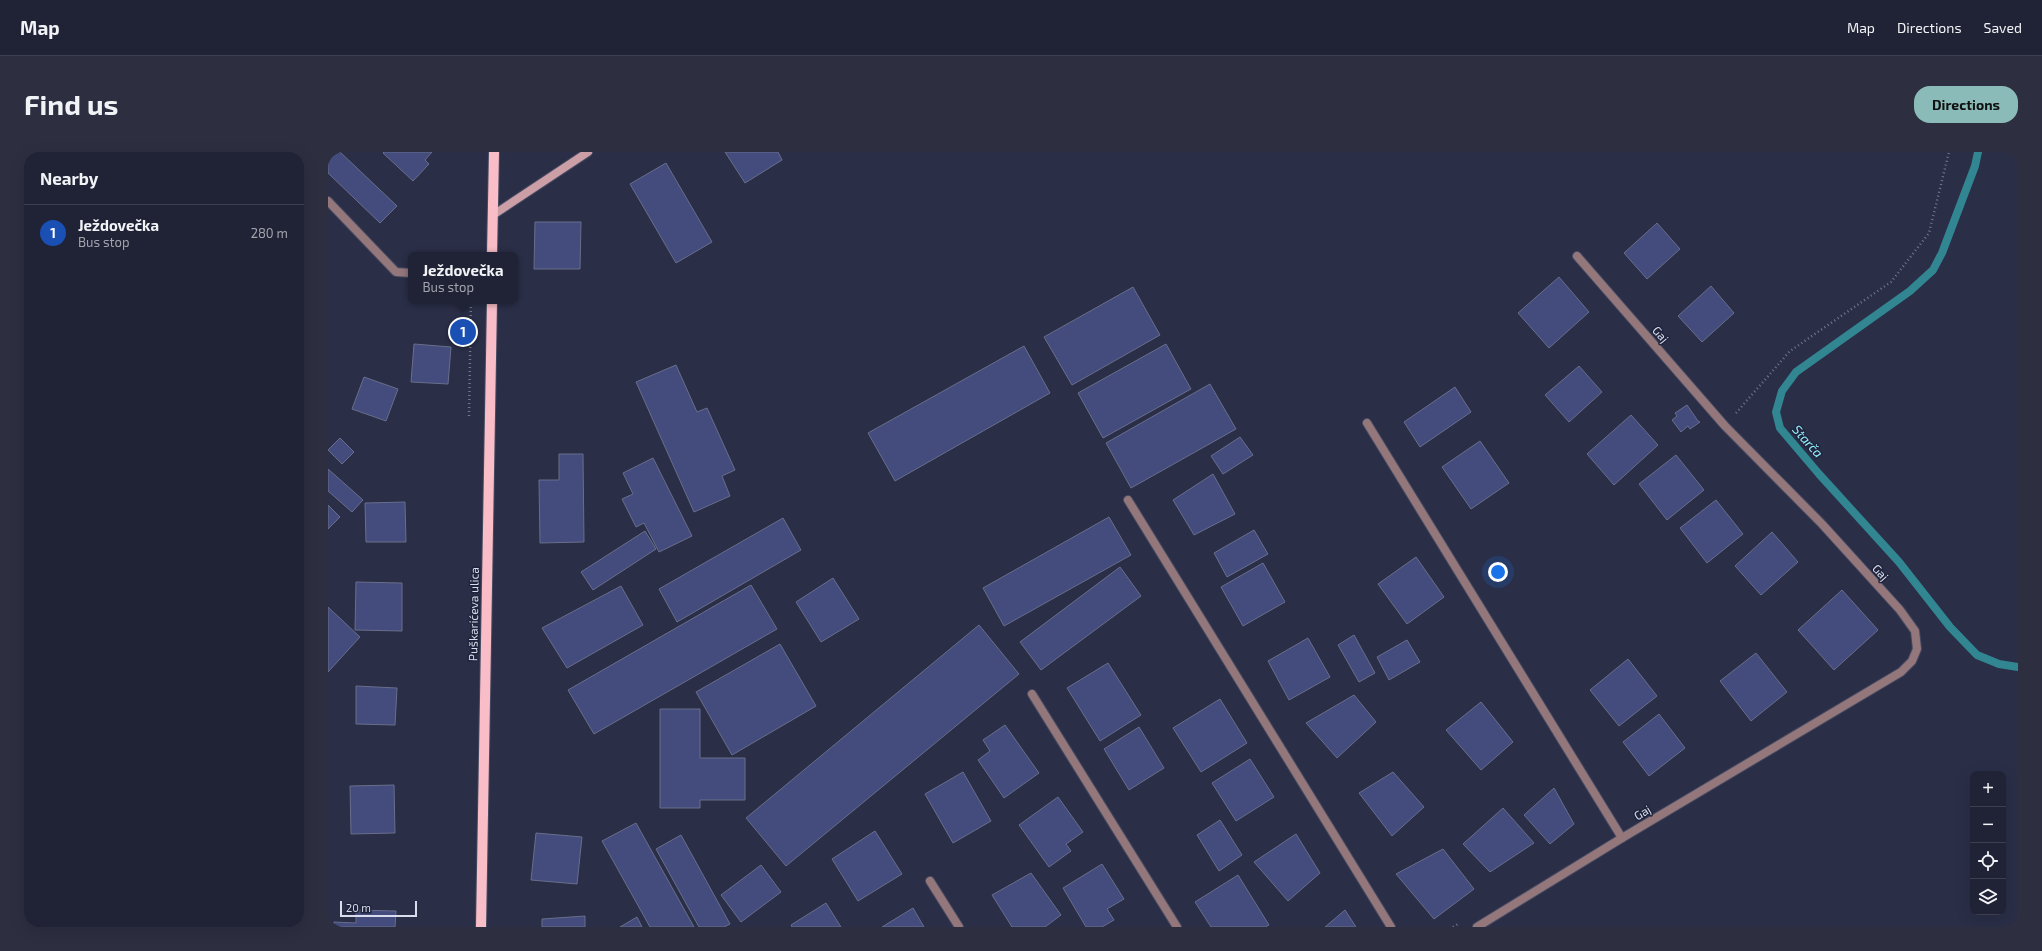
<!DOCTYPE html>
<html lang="en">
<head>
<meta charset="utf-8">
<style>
  body { margin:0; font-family:"Exo 2",sans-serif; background:#2d2f41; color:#f1f3f6 }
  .controls { position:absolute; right:12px; bottom:12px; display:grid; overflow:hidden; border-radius:8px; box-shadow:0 4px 16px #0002 }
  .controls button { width:36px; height:36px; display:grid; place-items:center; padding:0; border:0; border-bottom:1px solid #3d3f50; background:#202235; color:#f1f3f6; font:20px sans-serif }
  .scale { position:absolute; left:12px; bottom:10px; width:77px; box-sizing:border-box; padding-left:4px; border:2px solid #d9dded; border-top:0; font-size:11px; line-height:14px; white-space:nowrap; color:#d9dded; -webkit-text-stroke:3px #20243c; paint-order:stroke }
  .you { position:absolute; left:1170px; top:420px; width:14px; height:14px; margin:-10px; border:3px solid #fff; border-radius:50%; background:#1a73e8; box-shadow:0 0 0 6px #1a73e833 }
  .badge { display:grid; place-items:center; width:26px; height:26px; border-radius:50%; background:#8bbbb9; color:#fff; font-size:13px; font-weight:700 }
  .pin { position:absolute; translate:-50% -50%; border:2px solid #fff; box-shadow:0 1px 4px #0006 }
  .popup { position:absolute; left:80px; top:100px; width:110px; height:52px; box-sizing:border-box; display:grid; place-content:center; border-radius:8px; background:#202235; filter:drop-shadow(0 1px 3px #0005); font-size:13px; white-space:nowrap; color:#a2a4ad }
  .popup b { font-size:15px; color:#f1f3f6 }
  .popup::after { content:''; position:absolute; left:50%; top:100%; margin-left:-8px; border:8px solid transparent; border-top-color:#202235 }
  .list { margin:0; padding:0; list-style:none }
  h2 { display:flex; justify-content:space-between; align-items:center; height:52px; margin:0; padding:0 16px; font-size:17px }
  h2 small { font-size:13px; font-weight:400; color:#a2a4ad }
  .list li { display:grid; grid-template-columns:26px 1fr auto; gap:12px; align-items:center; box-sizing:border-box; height:56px; padding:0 16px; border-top:1px solid #3d3f50 }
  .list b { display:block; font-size:15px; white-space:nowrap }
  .list p { margin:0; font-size:13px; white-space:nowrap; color:#a2a4ad }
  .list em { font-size:13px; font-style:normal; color:#a2a4ad }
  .icon { flex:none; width:22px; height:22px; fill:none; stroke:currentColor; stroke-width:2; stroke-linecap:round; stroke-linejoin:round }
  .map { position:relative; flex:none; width:1690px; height:775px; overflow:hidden; border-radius:16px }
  header { display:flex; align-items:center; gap:24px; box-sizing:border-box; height:56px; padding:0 20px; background:#202235; border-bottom:1px solid #3d3f50 }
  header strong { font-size:19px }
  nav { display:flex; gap:22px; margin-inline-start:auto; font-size:14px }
  .intro { display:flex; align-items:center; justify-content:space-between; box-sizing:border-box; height:96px; padding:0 24px }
  h1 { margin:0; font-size:28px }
  .button { padding:10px 18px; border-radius:16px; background:#8bbbb9; color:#111; font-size:14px; font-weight:700 }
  main { display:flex; gap:24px; padding:0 24px }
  aside { flex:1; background:#202235; border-radius:16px; box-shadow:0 4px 16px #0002 }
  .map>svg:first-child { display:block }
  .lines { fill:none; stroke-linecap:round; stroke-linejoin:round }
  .stream { stroke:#318691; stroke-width:8 }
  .building { fill:#444c7d; stroke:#686e8b }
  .lane-casing { stroke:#464a62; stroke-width:10 }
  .street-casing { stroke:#464a62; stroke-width:10 }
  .secondary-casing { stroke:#464a62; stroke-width:10 }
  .primary-casing { stroke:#464a62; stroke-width:12 }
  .path { stroke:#74788d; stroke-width:2.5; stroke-dasharray:1 3; stroke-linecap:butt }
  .lane { stroke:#93777b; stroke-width:8 }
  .street { stroke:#93777b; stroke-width:8 }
  .secondary { stroke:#cc9ea6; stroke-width:8 }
  .primary { stroke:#f8bdc6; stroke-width:10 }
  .labels { text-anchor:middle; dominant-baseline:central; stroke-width:3; stroke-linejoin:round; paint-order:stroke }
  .street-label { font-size:12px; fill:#d9dded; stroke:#20243c }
  .water-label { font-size:13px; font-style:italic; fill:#94f0fd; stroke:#20243c }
</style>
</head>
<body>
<header>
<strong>Map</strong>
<nav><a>Map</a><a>Directions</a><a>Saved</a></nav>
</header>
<div class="intro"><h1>Find us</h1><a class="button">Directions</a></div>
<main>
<aside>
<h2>Nearby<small></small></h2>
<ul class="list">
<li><span class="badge" style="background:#1a4fb4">1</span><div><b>Ježdovečka</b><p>Bus stop</p></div><em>280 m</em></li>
</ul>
</aside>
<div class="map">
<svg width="1690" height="775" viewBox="0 0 1690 775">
  <rect width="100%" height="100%" fill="#2a2e47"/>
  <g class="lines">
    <polyline class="stream" points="1650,0 1647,14 1614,101 1605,118 1582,139 1468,220 1454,239 1448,260 1452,276 1491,322 1571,410 1622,475 1649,503 1671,512 1690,515"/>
  </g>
  <g class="building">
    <polygon points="0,0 12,0 69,54 52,71 0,21"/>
    <polygon points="56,0 104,0 97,8 101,12 85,29 55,1"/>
    <polygon points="397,0 450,0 454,8 417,31"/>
    <polygon points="338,11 384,90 348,111 302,32"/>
    <polygon points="207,70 253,70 252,117 206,117"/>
    <polygon points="1329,71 1352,97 1319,127 1296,101"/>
    <polygon points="1231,125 1261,160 1221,196 1190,161"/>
    <polygon points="1383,134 1406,161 1374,190 1350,164"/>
    <polygon points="805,135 832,183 744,233 716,185"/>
    <polygon points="86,192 123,195 120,232 83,230"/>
    <polygon points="838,192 863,237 775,286 750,241"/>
    <polygon points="696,194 722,241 567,329 540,281"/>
    <polygon points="348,213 369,260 379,256 407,318 394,324 402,344 366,360 308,230"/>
    <polygon points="1251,214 1274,240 1241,270 1217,243"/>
    <polygon points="36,225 70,237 58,269 24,257"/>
    <polygon points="882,232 908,277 803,336 778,291"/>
    <polygon points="1127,235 1143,260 1092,295 1076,270"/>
    <polygon points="1359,253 1370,269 1372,270 1362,277 1360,274 1353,280 1344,268 1349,264 1347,261"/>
    <polygon points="1303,263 1330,293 1286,333 1259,302"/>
    <polygon points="912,285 925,303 895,322 883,304"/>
    <polygon points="12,286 26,300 14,312 0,298"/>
    <polygon points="1152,289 1181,331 1143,357 1114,315"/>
    <polygon points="231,302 255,302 256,390 212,391 211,328 231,328"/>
    <polygon points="1348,303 1376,338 1339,368 1311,332"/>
    <polygon points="325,306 364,384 331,400 316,371 308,375 294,347 305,342 295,321"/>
    <polygon points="0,317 35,348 24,360 0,339"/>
    <polygon points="885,322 907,362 866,383 845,348"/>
    <polygon points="1388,348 1415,382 1379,411 1352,376"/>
    <polygon points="77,350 78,390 38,390 37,351"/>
    <polygon points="0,353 12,365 0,377"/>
    <polygon points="781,365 803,403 676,474 655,436"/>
    <polygon points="455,366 473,398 349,470 331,437"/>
    <polygon points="926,378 940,402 899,425 886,401"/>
    <polygon points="317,379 328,397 265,438 253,420"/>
    <polygon points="1444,380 1470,410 1433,443 1407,414"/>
    <polygon points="1088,405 1116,445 1079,472 1050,432"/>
    <polygon points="935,411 957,450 915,474 893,435"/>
    <polygon points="792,415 813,444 713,518 692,490"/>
    <polygon points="505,426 531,467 493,490 468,450"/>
    <polygon points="28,430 74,431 74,479 27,478"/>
    <polygon points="423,433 449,477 266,582 240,538"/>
    <polygon points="293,434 315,473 239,516 214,476"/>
    <polygon points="1514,438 1550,478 1506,518 1470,478"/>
    <polygon points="0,455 32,485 0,520"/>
    <polygon points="651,473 691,522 458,714 418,666"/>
    <polygon points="1026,483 1047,521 1031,530 1010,493"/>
    <polygon points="980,486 1002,525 961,548 940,509"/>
    <polygon points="1079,488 1092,510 1061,528 1049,505"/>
    <polygon points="452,492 488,554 404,603 368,540"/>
    <polygon points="1428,501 1459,540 1423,569 1392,529"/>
    <polygon points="1300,507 1329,544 1291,574 1262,538"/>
    <polygon points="780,511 813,563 772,589 739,536"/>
    <polygon points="28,534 69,536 67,573 28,572"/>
    <polygon points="1026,543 1048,570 1009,606 978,571"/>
    <polygon points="892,547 919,591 873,620 845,576"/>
    <polygon points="1153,550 1185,590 1153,618 1118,578"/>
    <polygon points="332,557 372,557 372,606 417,606 417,648 372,648 372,656 332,656"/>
    <polygon points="1331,562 1357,596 1321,624 1295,590"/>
    <polygon points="677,573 711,621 676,646 650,608 662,599 655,588"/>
    <polygon points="811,575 836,616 801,638 776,597"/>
    <polygon points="922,607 946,645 908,669 884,631"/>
    <polygon points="635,620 663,669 625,691 597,642"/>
    <polygon points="1065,620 1096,655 1064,684 1031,641"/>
    <polygon points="66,633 67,681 23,682 22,634"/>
    <polygon points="1226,636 1246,672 1222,692 1196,663"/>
    <polygon points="730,645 755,680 738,692 743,699 721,715 691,673"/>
    <polygon points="1175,656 1206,691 1162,720 1135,692"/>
    <polygon points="892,668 914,703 891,719 869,683"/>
    <polygon points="308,671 366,775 322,775 274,689"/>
    <polygon points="547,679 574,722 530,749 504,707"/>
    <polygon points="208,681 254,685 249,732 203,728"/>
    <polygon points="968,682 992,721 960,749 926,710"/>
    <polygon points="353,683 402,772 396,775 371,775 328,697"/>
    <polygon points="1115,697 1146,737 1106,767 1068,722"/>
    <polygon points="774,712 796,747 779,757 786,768 774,775 758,775 735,736"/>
    <polygon points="433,713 453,740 413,770 393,743"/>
    <polygon points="703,721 733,763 717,775 684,775 664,743"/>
    <polygon points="910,723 941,773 937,775 883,775 867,750"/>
    <polygon points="498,751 513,775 464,775 463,773"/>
    <polygon points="585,756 596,775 554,775"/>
    <polygon points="28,758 68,759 67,775 5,775 6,770 28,771"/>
    <polygon points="1017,758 1028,775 997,775"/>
    <polygon points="257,764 257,775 214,775 214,767"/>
    <polygon points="309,765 314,775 292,775"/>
  </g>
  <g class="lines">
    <g class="lane-casing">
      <polyline id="lane" points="0,49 68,120 83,121"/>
    </g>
    <g class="street-casing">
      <g id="street">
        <polyline points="1039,271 1294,686"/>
        <polyline points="800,348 1063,775"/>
        <polyline points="704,542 849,775"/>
        <polyline points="602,729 631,775"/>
        <polyline points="1149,775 1294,686 1573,520 1584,509 1589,497 1587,479 1572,458 1494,372 1397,274 1249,104"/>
      </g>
    </g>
    <g class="secondary-casing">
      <polyline id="secondary" points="165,63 260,0"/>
    </g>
    <g class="primary-casing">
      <g id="primary">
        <polyline points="164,103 166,0"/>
        <polyline points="153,775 164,149"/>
      </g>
    </g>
    <g class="path">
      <polyline points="1408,261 1462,199 1563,130 1601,81 1621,0"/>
      <polyline points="141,264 143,149"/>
      <polyline points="1125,775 1132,771"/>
    </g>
    <use href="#lane" class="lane"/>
    <use href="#street" class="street"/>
    <use href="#secondary" class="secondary"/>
    <use href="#primary" class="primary"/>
  </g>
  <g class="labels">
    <g class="street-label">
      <text transform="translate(1333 182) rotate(49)">Gaj</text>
      <text transform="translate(1553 420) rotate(48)">Gaj</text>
      <text transform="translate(145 462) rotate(-89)">Puškarićeva ulica</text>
      <text transform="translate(1314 660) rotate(-31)">Gaj</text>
    </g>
    <g class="water-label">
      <text transform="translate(1480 289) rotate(48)">Starča</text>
    </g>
  </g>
</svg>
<div class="controls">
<button>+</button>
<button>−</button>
<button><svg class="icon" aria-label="locate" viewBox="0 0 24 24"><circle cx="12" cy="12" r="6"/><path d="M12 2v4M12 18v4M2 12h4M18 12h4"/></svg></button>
<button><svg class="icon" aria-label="layers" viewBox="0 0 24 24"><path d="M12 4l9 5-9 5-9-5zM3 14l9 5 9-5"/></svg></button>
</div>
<div class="scale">20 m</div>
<div class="you"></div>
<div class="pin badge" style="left:135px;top:180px;background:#1a4fb4">1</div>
<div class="popup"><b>Ježdovečka</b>Bus stop</div>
</div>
</main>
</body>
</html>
